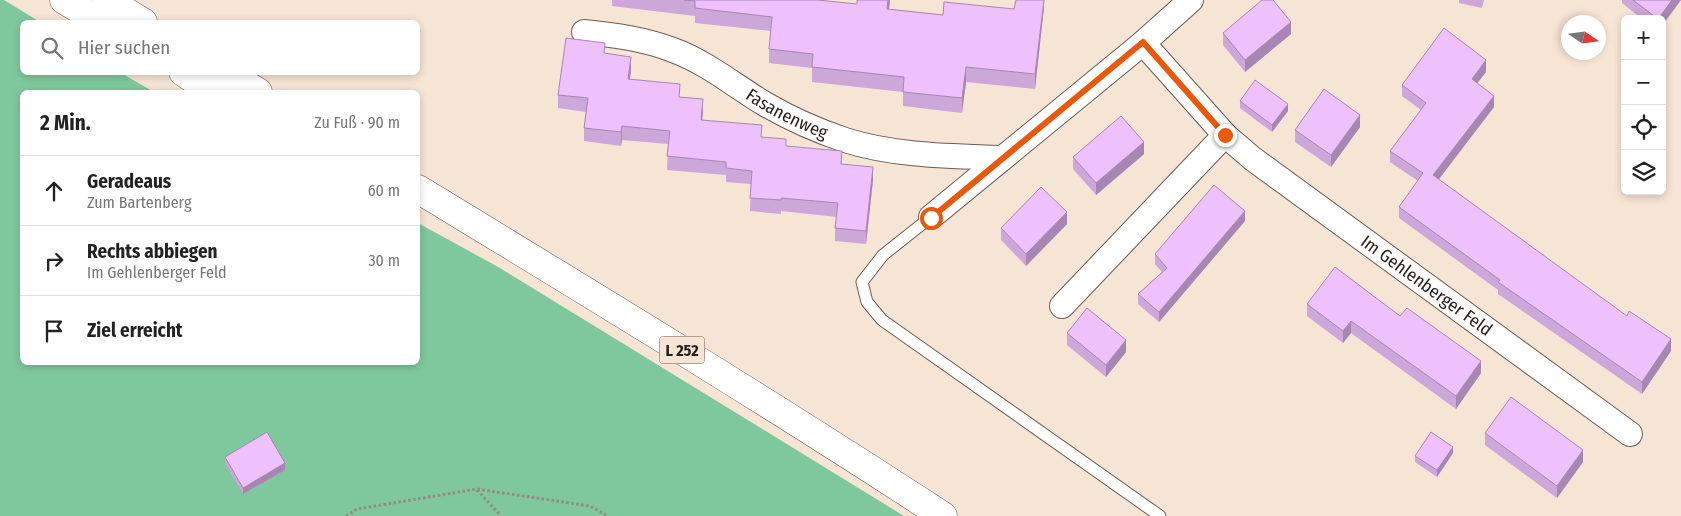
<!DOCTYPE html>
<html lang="de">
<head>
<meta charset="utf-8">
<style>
  body { margin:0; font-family:"Fira Sans Condensed",sans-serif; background:#f2f2f2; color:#222 }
  .controls { position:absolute; right:15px; top:15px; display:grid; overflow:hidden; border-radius:8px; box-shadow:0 2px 8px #0003 }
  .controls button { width:45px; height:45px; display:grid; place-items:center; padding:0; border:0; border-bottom:1px solid #e0e0e0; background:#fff; color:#222; font:25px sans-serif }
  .compass { position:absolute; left:1561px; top:15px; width:45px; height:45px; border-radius:50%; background:#fff; box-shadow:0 2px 8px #0003; rotate:103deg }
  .stop { position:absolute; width:15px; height:15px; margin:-11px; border:4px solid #ea580c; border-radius:50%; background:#fff }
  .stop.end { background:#ea580c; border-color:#fff; box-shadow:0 1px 5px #0008 }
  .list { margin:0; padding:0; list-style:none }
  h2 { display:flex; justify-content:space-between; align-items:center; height:65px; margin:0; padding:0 20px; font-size:21px }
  h2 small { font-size:16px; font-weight:400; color:#767676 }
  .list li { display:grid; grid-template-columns:32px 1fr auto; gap:15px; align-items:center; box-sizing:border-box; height:70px; padding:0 20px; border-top:1px solid #e0e0e0 }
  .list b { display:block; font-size:19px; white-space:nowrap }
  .list p { margin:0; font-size:16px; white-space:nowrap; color:#767676 }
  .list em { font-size:16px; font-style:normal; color:#767676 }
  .icon { flex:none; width:28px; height:28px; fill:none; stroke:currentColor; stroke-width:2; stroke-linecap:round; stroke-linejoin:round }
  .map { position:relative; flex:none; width:1681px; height:516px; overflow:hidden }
  .search { position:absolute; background:#fff; box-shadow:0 2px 8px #0003; left:20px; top:20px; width:400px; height:55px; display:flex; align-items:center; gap:12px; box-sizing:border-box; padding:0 18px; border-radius:8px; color:#767676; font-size:19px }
  .panel { position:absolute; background:#fff; box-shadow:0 2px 8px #0003; left:20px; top:90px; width:400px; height:275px; border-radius:8px }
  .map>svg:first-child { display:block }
  .green { fill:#7fc89e }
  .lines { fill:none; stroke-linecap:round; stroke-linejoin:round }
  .service-casing { stroke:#6c5c50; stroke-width:13 }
  .minor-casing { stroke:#6c5c50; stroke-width:26 }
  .trunk-casing { stroke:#6c5c50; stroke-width:29 }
  .path { stroke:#968a80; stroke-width:3; stroke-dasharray:2.5 2.5; stroke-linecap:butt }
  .service { stroke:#fff; stroke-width:11 }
  .minor { stroke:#fff; stroke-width:24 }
  .trunk { stroke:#fff; stroke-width:28 }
  .wall { fill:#cda6da }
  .shaded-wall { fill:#a787b1 }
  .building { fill:#eec1fd; stroke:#a787b1 }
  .route { stroke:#ea580c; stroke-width:6 }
  .labels { text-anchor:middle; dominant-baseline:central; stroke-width:4; stroke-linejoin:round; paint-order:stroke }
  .shield { fill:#f6e4d5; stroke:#645a52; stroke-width:1 }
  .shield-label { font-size:16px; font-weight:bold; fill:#251f1a }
  .street-label { font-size:18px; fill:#251f1a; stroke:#f6e4d5 }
</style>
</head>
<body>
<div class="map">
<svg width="1681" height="516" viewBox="0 0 1681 516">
  <rect width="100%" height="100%" fill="#f6e4d5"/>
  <polygon class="green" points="0,0 4,0 40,22 22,22 22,72 121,73 154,92 22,92 22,362 418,362 418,223 500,268 904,516 0,516"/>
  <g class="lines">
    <g class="service-casing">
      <polyline id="service" points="931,217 883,255 862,282 867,302 882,320 1160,516"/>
    </g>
    <g class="minor-casing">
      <g id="minor">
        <path id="s1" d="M584 32C615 35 644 39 673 50 706 62 735 86 765 104 789 118 818 131 845 140 895 156 950 156 1003 158"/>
        <path id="s2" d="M1143 43 1225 135 1253 159 1630 434"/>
        <polyline points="931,217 1143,43 1191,0"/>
        <polyline points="1062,306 1225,135"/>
      </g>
    </g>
    <g class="trunk-casing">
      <g id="trunk">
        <polyline points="64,0 101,22"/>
        <polyline points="106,0 143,22"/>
        <polyline points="183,72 204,86 220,92"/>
        <polyline points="225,72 258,92"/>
        <path d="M418 189C594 296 770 403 943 516"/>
      </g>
    </g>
    <g class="path">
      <polyline points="477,490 501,516"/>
      <polyline points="346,516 357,509 477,489 590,506 608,516"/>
    </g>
    <use href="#service" class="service"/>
    <use href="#minor" class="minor"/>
    <use href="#trunk" class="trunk"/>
  </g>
  <g class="wall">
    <polygon points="612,0 818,0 857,4 857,0 890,0 889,9 943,15 1014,9 1044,0 1044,7 1035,89 966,82 962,113 903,106 903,92 812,82 812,68 769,63 769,49 771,31 695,23 695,16 612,6"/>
    <polygon points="1459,0 1484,0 1482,8 1459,3"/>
    <polygon points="1622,0 1681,0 1662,19 1642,19 1622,3"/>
    <polygon points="1223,33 1291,34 1245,72 1223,45"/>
    <polygon points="605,53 631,70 630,79 680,97 703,112 702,120 762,137 786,146 842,164 873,180 866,244 835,241 835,228 837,217 781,211 781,214 750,211 751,184 726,182 726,175 667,170 668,144 622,140 621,146 584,141 584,128 586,112 558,108 558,95"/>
    <polygon points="1486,72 1477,83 1494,107 1438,179 1671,351 1642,394 1498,294 1498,290 1399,218 1399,207 1418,181 1390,162 1390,151 1421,110 1402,96 1402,85"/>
    <polygon points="1240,101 1288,111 1272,132 1240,108"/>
    <polygon points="1360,127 1331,167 1295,142 1295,130"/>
    <polygon points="1144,154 1096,195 1073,169 1073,157"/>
    <polygon points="1245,221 1159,322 1138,304 1138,294 1162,272 1155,264 1155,254"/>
    <polygon points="1067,224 1026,266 1001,240 1001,228"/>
    <polygon points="1307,304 1400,316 1481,373 1456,409 1351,333 1343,343 1307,316"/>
    <polygon points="1067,333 1126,352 1106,377 1067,345"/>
    <polygon points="1485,433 1583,462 1557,498 1485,445"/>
    <polygon points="1453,453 1437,477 1415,462 1415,456"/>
    <polygon points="225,457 285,470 243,494 225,463"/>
  </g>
  <g class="shaded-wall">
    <polygon points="888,0 890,0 887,24 887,9"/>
    <polygon points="1044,0 1044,7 1035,89 1035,74"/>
    <polygon points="1672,0 1681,0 1662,26 1662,19 1658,19"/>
    <polygon points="1291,22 1291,34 1245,72 1245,60"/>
    <polygon points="631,57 631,70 628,93 628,79"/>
    <polygon points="1486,60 1486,72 1472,90 1472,79"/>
    <polygon points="966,67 966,82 962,113 962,98"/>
    <polygon points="1494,96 1494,107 1433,187 1433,175"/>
    <polygon points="703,99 703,112 701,133 701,120"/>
    <polygon points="1288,104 1288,111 1272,132 1272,125"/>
    <polygon points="1360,115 1360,127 1331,167 1331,155"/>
    <polygon points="622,126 622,140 621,146 621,132"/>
    <polygon points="1144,142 1144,154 1096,195 1096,183"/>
    <polygon points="873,167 873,180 866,244 866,231"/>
    <polygon points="1245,211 1245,221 1159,322 1159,312"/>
    <polygon points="1067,212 1067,224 1026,266 1026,254"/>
    <polygon points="1351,321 1351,333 1343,343 1343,331"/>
    <polygon points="1671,339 1671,351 1642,394 1642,382"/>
    <polygon points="1126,340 1126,352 1106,377 1106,365"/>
    <polygon points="1481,361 1481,373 1456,409 1456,396"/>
    <polygon points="1453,447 1453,453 1437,477 1437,470"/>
    <polygon points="1583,450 1583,462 1557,498 1557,486"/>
    <polygon points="285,463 285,470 243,494 243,488"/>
  </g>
  <g class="building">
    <polygon points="684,0 818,0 857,4 857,0 888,0 887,9 943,15 944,2 1014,9 1016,0 1044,0 1035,74 966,67 962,98 903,92 904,77 812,67 813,54 769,49 772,17 695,8 695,1"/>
    <polygon points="1262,0 1273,0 1291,22 1245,60 1223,33"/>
    <polygon points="1633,0 1672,0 1658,19"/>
    <polygon points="1444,28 1486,60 1472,79 1494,96 1433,175 1627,316 1629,311 1671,339 1642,382 1498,282 1500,280 1399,207 1423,173 1390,151 1426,103 1402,85"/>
    <polygon points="566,38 605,43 604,53 631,57 628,79 680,84 679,97 703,99 701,120 762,125 761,137 786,139 786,146 842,151 841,164 873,167 866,231 835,228 838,203 781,198 781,200 750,198 752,171 726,168 726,162 667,156 670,131 622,126 621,132 584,128 588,98 558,95"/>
    <polygon points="1255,80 1288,104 1272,125 1240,101"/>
    <polygon points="1324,89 1360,115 1331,155 1295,130"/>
    <polygon points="1121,116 1144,142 1096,183 1073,157"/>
    <polygon points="1214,185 1245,211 1159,312 1138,294 1167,268 1155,254"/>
    <polygon points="1041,187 1067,212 1026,254 1001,228"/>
    <polygon points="1335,267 1400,316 1407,308 1481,361 1456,396 1351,321 1343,331 1307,304"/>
    <polygon points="1087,308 1126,340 1106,365 1067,333"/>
    <polygon points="1511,397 1583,450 1557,486 1485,433"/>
    <polygon points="267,432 285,463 243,488 225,457"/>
    <polygon points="1431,432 1453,447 1437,470 1415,456"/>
  </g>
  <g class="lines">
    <polyline class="route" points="931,218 1143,42 1225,135"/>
  </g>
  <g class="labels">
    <rect class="shield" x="659.5" y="336.5" width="45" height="27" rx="4"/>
    <g class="shield-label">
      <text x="682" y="350">L 252</text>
    </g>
    <g class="street-label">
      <text stroke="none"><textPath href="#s1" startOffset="222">Fasanenweg</textPath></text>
      <text stroke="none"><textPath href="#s2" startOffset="375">Im Gehlenberger Feld</textPath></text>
    </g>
  </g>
</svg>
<div class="controls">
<button>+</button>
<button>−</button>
<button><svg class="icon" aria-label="locate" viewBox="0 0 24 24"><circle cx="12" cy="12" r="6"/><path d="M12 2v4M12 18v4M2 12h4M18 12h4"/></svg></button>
<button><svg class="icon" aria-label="layers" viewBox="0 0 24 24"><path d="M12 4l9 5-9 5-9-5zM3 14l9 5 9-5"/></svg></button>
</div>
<svg class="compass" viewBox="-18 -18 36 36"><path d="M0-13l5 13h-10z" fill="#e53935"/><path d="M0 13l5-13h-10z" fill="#767676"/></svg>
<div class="stop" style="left:931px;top:218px"></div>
<div class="stop end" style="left:1225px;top:135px"></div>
<div class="search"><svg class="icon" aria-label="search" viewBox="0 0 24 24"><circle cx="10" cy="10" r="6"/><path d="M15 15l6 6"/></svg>Hier suchen</div>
<section class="panel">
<h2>2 Min.<small>Zu Fuß · 90 m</small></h2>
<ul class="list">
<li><svg class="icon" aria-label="ahead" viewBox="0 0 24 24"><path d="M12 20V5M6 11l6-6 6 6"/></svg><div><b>Geradeaus</b><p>Zum Bartenberg</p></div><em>60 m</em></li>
<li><svg class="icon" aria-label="right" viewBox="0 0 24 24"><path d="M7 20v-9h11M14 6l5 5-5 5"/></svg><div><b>Rechts abbiegen</b><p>Im Gehlenberger Feld</p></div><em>30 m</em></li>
<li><svg class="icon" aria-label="arrive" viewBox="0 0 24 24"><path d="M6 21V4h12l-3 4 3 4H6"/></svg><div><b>Ziel erreicht</b></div></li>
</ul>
</section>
</div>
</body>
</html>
